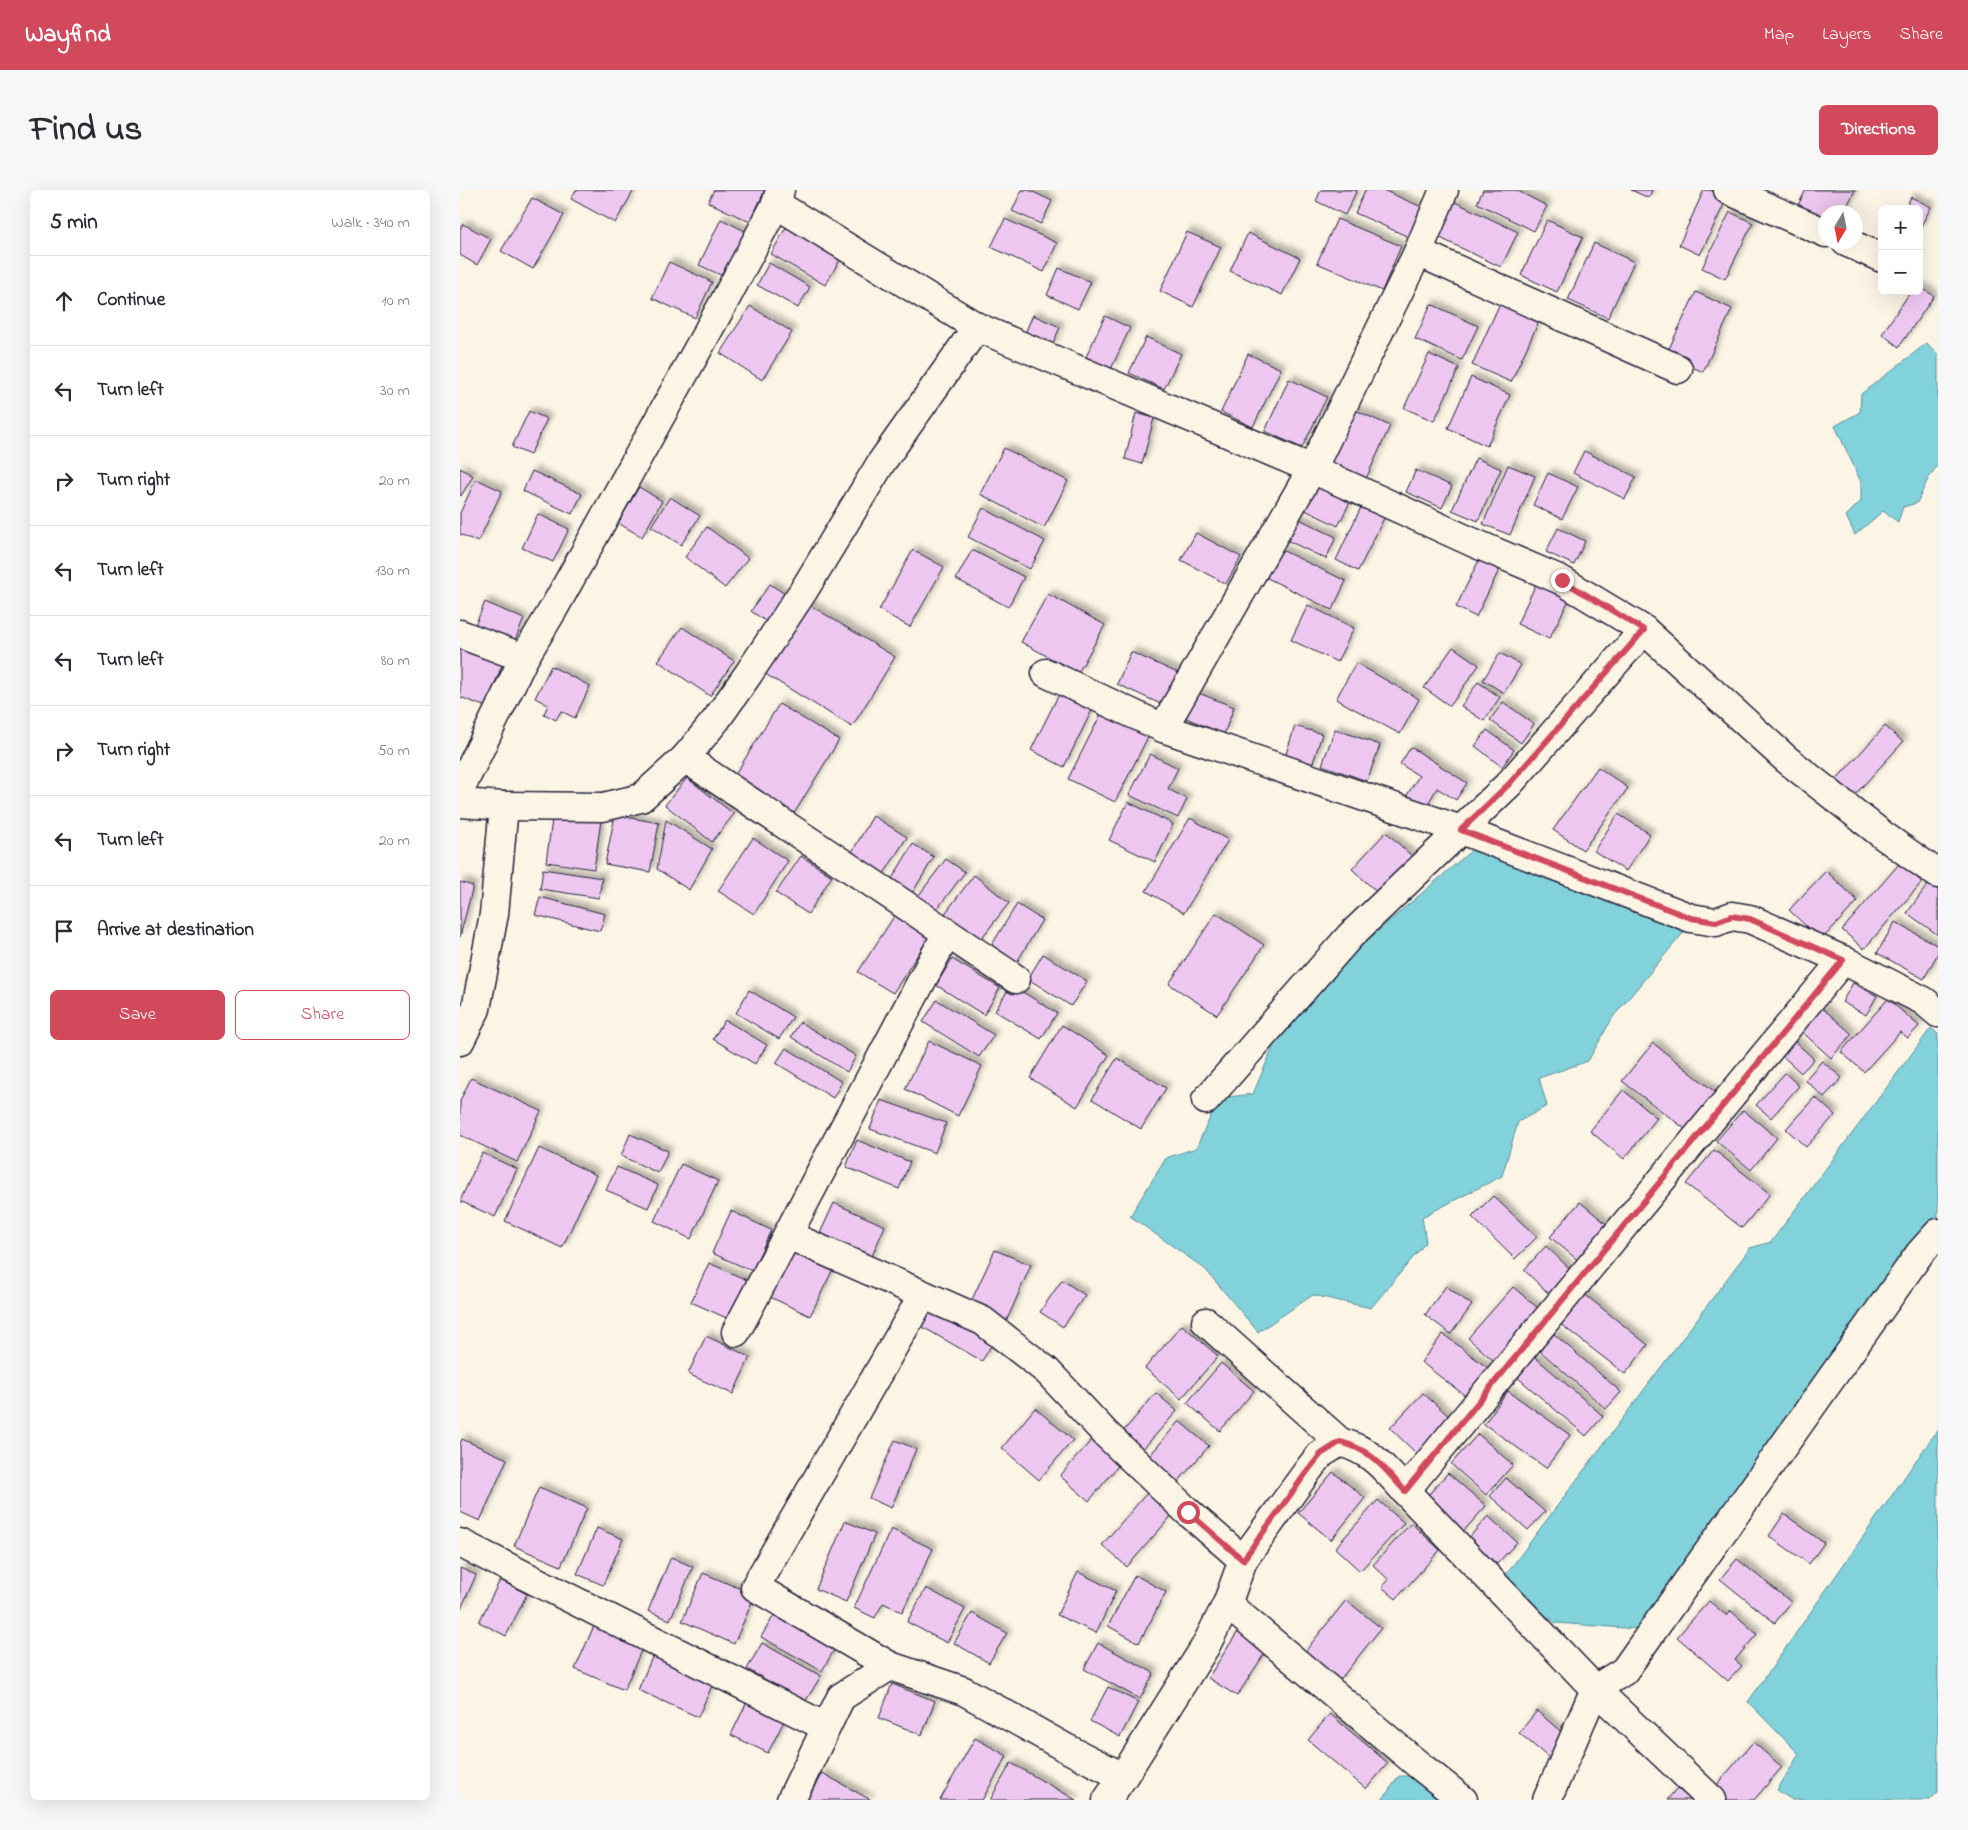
<!DOCTYPE html>
<html lang="en">
<head>
<meta charset="utf-8">
<style>
  body { margin:0; font-family:"Indie Flower",sans-serif; background:#f7f7f7; color:#2b2b33 }
  .controls { position:absolute; right:15px; top:15px; display:grid; overflow:hidden; border-radius:8px; box-shadow:0 5px 20px #0002 }
  .controls button { width:45px; height:45px; display:grid; place-items:center; padding:0; border:0; border-bottom:1px solid #e1e1e2; background:#fff; color:#2b2b33; font:25px sans-serif }
  .compass { position:absolute; left:1358px; top:15px; width:45px; height:45px; border-radius:50%; background:#fff; box-shadow:0 5px 20px #0002; rotate:190deg }
  .stop { position:absolute; width:15px; height:15px; margin:-11px; border:4px solid #d1495b; border-radius:50%; background:#fff }
  .stop.end { background:#d1495b; border-color:#fff; box-shadow:0 1px 5px #0008 }
  .list { margin:0; padding:0; list-style:none }
  h2 { display:flex; justify-content:space-between; align-items:center; height:65px; margin:0; padding:0 20px; font-size:21px }
  h2 small { font-size:16px; font-weight:400; color:#7c7c81 }
  .list li { display:grid; grid-template-columns:32px 1fr auto; gap:15px; align-items:center; box-sizing:border-box; height:90px; padding:0 20px; border-top:1px solid #e1e1e2 }
  .list b { display:block; font-size:19px; white-space:nowrap }
  .list em { font-size:16px; font-style:normal; color:#7c7c81 }
  .actions { display:flex; gap:10px; padding:15px 20px }
  .actions a { flex:1; padding:11px 0; border:1px solid #d1495b; border-radius:8px; text-align:center; font-size:18px; color:#d1495b }
  .actions .main { background:#d1495b; color:#fff }
  .icon { flex:none; width:28px; height:28px; fill:none; stroke:currentColor; stroke-width:2; stroke-linecap:round; stroke-linejoin:round }
  .map { position:relative; flex:none; width:1478px; height:1610px; overflow:hidden; border-radius:8px }
  header { display:flex; align-items:center; gap:30px; box-sizing:border-box; height:70px; padding:0 25px; background:#d1495b; color:#fff }
  header strong { font-size:24px }
  nav { display:flex; gap:28px; margin-inline-start:auto; font-size:18px }
  .intro { display:flex; align-items:center; justify-content:space-between; box-sizing:border-box; height:120px; padding:0 30px }
  h1 { margin:0; font-size:35px }
  .button { padding:12px 22px; border-radius:8px; background:#d1495b; color:#fff; font-size:18px; font-weight:700 }
  main { display:flex; gap:30px; padding:0 30px }
  aside { flex:1; background:#fff; border-radius:8px; box-shadow:0 5px 20px #0002 }
  .map>svg:first-child { display:block }
  .water { fill:#81d2db; stroke:#5b8c9b }
  .building { fill:#edc7f0; stroke:#22223b; filter:url(#shadow) }
  .lines { fill:none; stroke-linecap:round; stroke-linejoin:round }
  .minor-casing { stroke:#22223b; stroke-width:31 }
  .minor { stroke:#fcf5e5; stroke-width:28 }
  .route { stroke:#d1495b; stroke-width:6 }
</style>
</head>
<body>
<header>
<strong>Wayfind</strong>
<nav><a>Map</a><a>Layers</a><a>Share</a></nav>
</header>
<div class="intro"><h1>Find us</h1><a class="button">Directions</a></div>
<main>
<aside>
<h2>5 min<small>Walk · 340 m</small></h2>
<ul class="list">
<li><svg class="icon" aria-label="ahead" viewBox="0 0 24 24"><path d="M12 20V5M6 11l6-6 6 6"/></svg><div><b>Continue</b></div><em>10 m</em></li>
<li><svg class="icon" aria-label="left" viewBox="0 0 24 24"><path d="M17 20v-9H6M10 6l-5 5 5 5"/></svg><div><b>Turn left</b></div><em>30 m</em></li>
<li><svg class="icon" aria-label="right" viewBox="0 0 24 24"><path d="M7 20v-9h11M14 6l5 5-5 5"/></svg><div><b>Turn right</b></div><em>20 m</em></li>
<li><svg class="icon" aria-label="left" viewBox="0 0 24 24"><path d="M17 20v-9H6M10 6l-5 5 5 5"/></svg><div><b>Turn left</b></div><em>130 m</em></li>
<li><svg class="icon" aria-label="left" viewBox="0 0 24 24"><path d="M17 20v-9H6M10 6l-5 5 5 5"/></svg><div><b>Turn left</b></div><em>80 m</em></li>
<li><svg class="icon" aria-label="right" viewBox="0 0 24 24"><path d="M7 20v-9h11M14 6l5 5-5 5"/></svg><div><b>Turn right</b></div><em>50 m</em></li>
<li><svg class="icon" aria-label="left" viewBox="0 0 24 24"><path d="M17 20v-9H6M10 6l-5 5 5 5"/></svg><div><b>Turn left</b></div><em>20 m</em></li>
<li><svg class="icon" aria-label="arrive" viewBox="0 0 24 24"><path d="M6 21V4h12l-3 4 3 4H6"/></svg><div><b>Arrive at destination</b></div></li>
</ul>
<div class="actions"><a class="main">Save</a><a>Share</a></div>
</aside>
<div class="map">
<svg width="1478" height="1610" viewBox="0 0 1478 1610">
  <defs>
    <filter id="shadow"><feDropShadow dx="4.5" dy="-4.5" stdDeviation="2.5" flood-color="#0004"/></filter>
  </defs>
  <rect width="100%" height="100%" fill="#fcf5e5"/>
  <filter id="ink" filterUnits="userSpaceOnUse"><feTurbulence type="fractalNoise" baseFrequency=".02" numOctaves="2"/><feDisplacementMap in="SourceGraphic" scale="10" xChannelSelector="R" yChannelSelector="G"/><feConvolveMatrix kernelMatrix="1 2 1 2 8 2 1 2 1" color-interpolation-filters="sRGB"/></filter>
  <g filter="url(#ink)">
    <g class="water">
      <polygon points="1467,153 1478,164 1478,275 1469,287 1457,313 1443,317 1438,332 1423,321 1395,345 1386,326 1401,311 1401,292 1375,236 1400,222 1401,204"/>
      <polygon points="1012,660 1229,736 1153,827 1128,871 1079,888 1087,916 1058,932 1042,986 962,1027 966,1052 911,1118 853,1105 798,1142 745,1079 670,1026 706,968 736,958 759,908 793,904 824,831 856,794"/>
      <polygon points="1471,838 1478,844 1478,1038 1178,1439 1096,1433 1041,1391 1290,1058 1311,1052"/>
      <polygon points="1478,1239 1478,1602 1470,1610 1332,1610 1317,1600 1339,1564 1288,1512"/>
      <polygon points="939,1586 950,1586 979,1610 922,1610"/>
    </g>
    <g class="building">
      <polygon points="116,0 174,0 155,33 111,9"/>
      <polygon points="254,0 305,0 290,32 248,12"/>
      <polygon points="562,0 569,0 592,11 581,34 552,21"/>
      <polygon points="861,0 897,0 885,25 856,11"/>
      <polygon points="905,0 923,0 964,18 951,48 895,23"/>
      <polygon points="1023,0 1056,0 1087,16 1074,41 1017,13"/>
      <polygon points="1171,0 1192,0 1189,8"/>
      <polygon points="1244,0 1250,0 1267,8 1240,65 1219,55"/>
      <polygon points="1346,0 1395,0 1384,22 1366,22 1366,33 1336,19"/>
      <polygon points="1451,7 1471,17 1459,40 1459,19 1445,19"/>
      <polygon points="72,8 104,25 73,79 41,61"/>
      <polygon points="995,12 1058,42 1041,77 978,47"/>
      <polygon points="1270,22 1293,33 1265,89 1242,78"/>
      <polygon points="261,29 287,42 265,87 239,75"/>
      <polygon points="545,29 597,53 584,82 531,57"/>
      <polygon points="877,29 941,56 922,101 857,73"/>
      <polygon points="1087,30 1123,47 1097,102 1061,85"/>
      <polygon points="3,34 31,49 17,75 0,65 0,39"/>
      <polygon points="328,34 383,65 365,95 311,64"/>
      <polygon points="727,42 761,57 733,117 700,101"/>
      <polygon points="788,43 840,68 822,105 770,81"/>
      <polygon points="1134,53 1174,72 1148,128 1108,110"/>
      <polygon points="209,72 252,92 235,128 192,108"/>
      <polygon points="309,73 350,97 338,118 297,95"/>
      <polygon points="599,78 631,92 618,119 587,105"/>
      <polygon points="1459,96 1474,106 1439,157 1422,144 1451,101 1459,101"/>
      <polygon points="1236,102 1272,119 1243,182 1206,165"/>
      <polygon points="1041,111 1080,129 1051,192 1012,175"/>
      <polygon points="971,114 1018,136 1002,170 955,149"/>
      <polygon points="290,116 332,142 302,190 260,163"/>
      <polygon points="573,125 600,137 592,156 565,143"/>
      <polygon points="645,126 670,138 651,179 626,167"/>
      <polygon points="686,147 721,164 704,199 669,183"/>
      <polygon points="788,164 821,179 793,237 761,222"/>
      <polygon points="969,164 999,178 974,231 944,218"/>
      <polygon points="1011,187 1050,205 1027,256 988,238"/>
      <polygon points="829,189 867,207 842,258 805,241"/>
      <polygon points="891,218 930,236 905,291 866,274"/>
      <polygon points="69,221 87,229 70,265 52,257"/>
      <polygon points="676,223 694,228 682,274 665,269"/>
      <polygon points="544,258 608,291 584,338 520,304"/>
      <polygon points="1124,261 1176,287 1165,309 1113,283"/>
      <polygon points="1016,268 1041,279 1018,331 992,320"/>
      <polygon points="1048,275 1075,286 1050,345 1023,334"/>
      <polygon points="0,278 13,286 1,306 0,305"/>
      <polygon points="956,280 992,296 982,318 946,302"/>
      <polygon points="72,281 122,304 112,324 63,301"/>
      <polygon points="1088,283 1118,297 1102,329 1073,315"/>
      <polygon points="850,288 892,308 878,336 837,316"/>
      <polygon points="16,289 42,301 18,352 0,344 0,323"/>
      <polygon points="179,297 202,311 182,347 158,333"/>
      <polygon points="210,307 240,326 221,355 191,336"/>
      <polygon points="903,313 926,324 898,381 876,370"/>
      <polygon points="523,318 585,351 570,379 508,347"/>
      <polygon points="78,324 109,339 93,372 62,358"/>
      <polygon points="829,324 876,347 866,369 818,346"/>
      <polygon points="247,337 288,368 265,398 225,367"/>
      <polygon points="1098,338 1125,351 1114,375 1086,362"/>
      <polygon points="736,343 781,367 766,394 721,370"/>
      <polygon points="811,355 886,391 872,420 797,383"/>
      <polygon points="453,360 484,377 450,437 419,420"/>
      <polygon points="512,360 564,387 548,417 496,389"/>
      <polygon points="1022,364 1042,374 1016,427 996,417"/>
      <polygon points="1077,392 1110,408 1089,449 1057,434"/>
      <polygon points="310,394 331,408 311,435 291,421"/>
      <polygon points="588,404 645,435 618,483 561,452"/>
      <polygon points="25,412 64,429 53,455 14,438"/>
      <polygon points="345,412 435,467 392,537 302,482"/>
      <polygon points="848,415 894,438 877,472 831,450"/>
      <polygon points="222,437 274,471 250,506 198,471"/>
      <polygon points="993,457 1019,475 990,516 964,498"/>
      <polygon points="0,459 42,475 26,517 0,507"/>
      <polygon points="671,462 720,484 705,516 657,494"/>
      <polygon points="1040,463 1061,475 1044,503 1023,490"/>
      <polygon points="896,473 959,509 940,544 876,509"/>
      <polygon points="91,476 130,496 115,528 101,521 96,530 84,524 88,515 75,508"/>
      <polygon points="1018,492 1040,507 1024,531 1001,516"/>
      <polygon points="736,502 774,517 764,544 726,528"/>
      <polygon points="599,504 632,520 604,577 571,560"/>
      <polygon points="1043,512 1074,534 1061,553 1030,530"/>
      <polygon points="319,514 379,550 332,627 272,590"/>
      <polygon points="642,522 689,545 655,612 608,589"/>
      <polygon points="835,536 862,544 852,576 825,567"/>
      <polygon points="1425,536 1443,552 1392,608 1374,592"/>
      <polygon points="875,539 920,555 907,591 862,575"/>
      <polygon points="1027,540 1054,560 1042,577 1015,556"/>
      <polygon points="951,557 1007,593 996,610 977,598 966,617 947,605 959,586 940,574"/>
      <polygon points="690,564 718,578 708,599 727,609 718,628 669,605"/>
      <polygon points="1138,577 1168,598 1123,660 1093,640"/>
      <polygon points="227,588 274,624 252,652 205,615"/>
      <polygon points="668,612 713,634 695,672 649,650"/>
      <polygon points="93,623 141,630 134,679 86,672"/>
      <polygon points="1158,624 1190,644 1166,681 1134,661"/>
      <polygon points="155,625 199,633 190,682 145,674"/>
      <polygon points="413,626 447,647 422,687 389,667"/>
      <polygon points="730,628 768,650 724,723 686,701"/>
      <polygon points="206,630 252,659 229,700 197,679"/>
      <polygon points="926,642 955,669 921,706 892,679"/>
      <polygon points="293,648 328,671 294,724 258,701"/>
      <polygon points="453,654 474,667 451,705 430,692"/>
      <polygon points="341,666 372,686 348,724 316,703"/>
      <polygon points="486,669 505,682 474,723 456,709"/>
      <polygon points="1440,673 1462,692 1404,759 1382,740"/>
      <polygon points="83,679 142,688 139,708 80,699"/>
      <polygon points="1366,681 1398,711 1361,750 1329,720"/>
      <polygon points="514,685 549,713 516,755 481,729"/>
      <polygon points="0,692 13,696 0,747"/>
      <polygon points="1469,693 1478,700 1478,745 1447,723"/>
      <polygon points="80,707 145,724 140,741 75,725"/>
      <polygon points="557,714 582,730 554,777 528,761"/>
      <polygon points="756,723 804,755 757,825 709,794"/>
      <polygon points="435,725 469,747 433,803 398,782"/>
      <polygon points="1435,732 1478,756 1478,763 1464,789 1417,763"/>
      <polygon points="583,764 627,791 611,816 568,789"/>
      <polygon points="492,769 540,798 524,825 476,795"/>
      <polygon points="1393,793 1417,806 1406,825 1382,812"/>
      <polygon points="551,795 597,823 581,849 535,821"/>
      <polygon points="289,800 333,827 319,849 276,823"/>
      <polygon points="1428,809 1459,836 1448,848 1440,842 1404,882 1381,862"/>
      <polygon points="477,810 534,845 519,867 463,832"/>
      <polygon points="1361,817 1392,844 1371,868 1340,840"/>
      <polygon points="265,830 307,855 295,874 253,849"/>
      <polygon points="340,832 396,866 387,882 331,847"/>
      <polygon points="602,835 649,865 617,917 570,888"/>
      <polygon points="1331,848 1354,869 1341,883 1318,862"/>
      <polygon points="469,851 522,876 498,926 445,899"/>
      <polygon points="1193,853 1255,902 1225,939 1162,891"/>
      <polygon points="326,858 382,892 373,908 316,873"/>
      <polygon points="657,868 706,898 681,939 632,909"/>
      <polygon points="1362,871 1382,888 1364,907 1345,890"/>
      <polygon points="1325,883 1339,896 1311,928 1296,915"/>
      <polygon points="11,888 81,921 57,972 0,945 0,911"/>
      <polygon points="1163,900 1197,928 1164,969 1130,941"/>
      <polygon points="1355,907 1375,925 1346,957 1326,939"/>
      <polygon points="421,910 486,933 475,963 410,939"/>
      <polygon points="1283,920 1317,948 1291,980 1256,951"/>
      <polygon points="170,944 208,961 198,983 161,966"/>
      <polygon points="397,950 450,972 439,999 386,977"/>
      <polygon points="79,958 136,985 102,1058 45,1031"/>
      <polygon points="1254,960 1310,1004 1282,1038 1226,994"/>
      <polygon points="22,963 57,979 35,1027 0,1011"/>
      <polygon points="221,974 258,991 231,1049 194,1031"/>
      <polygon points="157,977 198,995 188,1018 146,1000"/>
      <polygon points="1033,1006 1077,1047 1055,1069 1012,1027"/>
      <polygon points="1120,1012 1150,1037 1120,1072 1090,1047"/>
      <polygon points="374,1013 425,1036 409,1073 357,1050"/>
      <polygon points="271,1021 311,1040 292,1081 252,1063"/>
      <polygon points="1086,1056 1112,1081 1089,1104 1064,1080"/>
      <polygon points="535,1060 571,1075 546,1132 509,1116"/>
      <polygon points="329,1061 372,1081 350,1126 308,1106"/>
      <polygon points="249,1073 289,1091 271,1130 231,1112"/>
      <polygon points="602,1090 625,1105 603,1137 580,1122"/>
      <polygon points="986,1096 1012,1115 991,1144 965,1125"/>
      <polygon points="1053,1097 1079,1119 1034,1171 1008,1148"/>
      <polygon points="1123,1103 1188,1155 1165,1184 1099,1133"/>
      <polygon points="470,1115 534,1151 522,1171 459,1135"/>
      <polygon points="722,1135 758,1166 721,1209 685,1178"/>
      <polygon points="983,1144 1033,1182 1012,1211 961,1172"/>
      <polygon points="1094,1144 1161,1202 1146,1219 1080,1161"/>
      <polygon points="246,1146 290,1167 273,1204 228,1184"/>
      <polygon points="1075,1167 1143,1226 1126,1246 1057,1187"/>
      <polygon points="761,1173 794,1201 760,1241 727,1213"/>
      <polygon points="1048,1201 1110,1245 1086,1278 1024,1234"/>
      <polygon points="696,1203 717,1221 681,1261 661,1244"/>
      <polygon points="963,1203 993,1230 959,1266 930,1238"/>
      <polygon points="575,1218 613,1250 579,1290 542,1258"/>
      <polygon points="719,1231 749,1256 716,1294 687,1269"/>
      <polygon points="1018,1244 1053,1275 1026,1305 991,1274"/>
      <polygon points="634,1247 662,1271 629,1311 600,1286"/>
      <polygon points="2,1249 47,1269 20,1331 0,1322 0,1254"/>
      <polygon points="435,1250 456,1259 431,1318 409,1308"/>
      <polygon points="873,1282 905,1308 871,1350 838,1323"/>
      <polygon points="988,1283 1026,1316 1000,1345 962,1312"/>
      <polygon points="1046,1288 1085,1322 1068,1340 1030,1306"/>
      <polygon points="79,1297 127,1318 101,1376 54,1356"/>
      <polygon points="687,1303 712,1325 667,1377 642,1355"/>
      <polygon points="918,1310 944,1333 900,1381 875,1358"/>
      <polygon points="1324,1324 1364,1353 1349,1374 1309,1346"/>
      <polygon points="1028,1326 1057,1352 1037,1374 1008,1349"/>
      <polygon points="385,1331 415,1344 386,1412 356,1399"/>
      <polygon points="951,1333 980,1360 936,1409 922,1397 929,1390 913,1375"/>
      <polygon points="137,1338 163,1349 143,1395 117,1384"/>
      <polygon points="431,1339 473,1359 442,1422 423,1413 415,1428 394,1418"/>
      <polygon points="211,1367 233,1377 210,1430 188,1421"/>
      <polygon points="1277,1369 1331,1412 1315,1433 1260,1389"/>
      <polygon points="0,1378 16,1385 0,1421"/>
      <polygon points="618,1382 656,1401 636,1443 597,1425"/>
      <polygon points="243,1383 295,1405 274,1454 222,1431"/>
      <polygon points="675,1385 706,1402 679,1453 648,1436"/>
      <polygon points="40,1390 67,1404 46,1446 19,1432"/>
      <polygon points="466,1398 505,1419 487,1453 447,1432"/>
      <polygon points="886,1410 921,1438 879,1491 844,1463"/>
      <polygon points="1249,1411 1267,1426 1271,1421 1297,1444 1275,1470 1282,1476 1268,1491 1217,1447"/>
      <polygon points="318,1419 378,1453 362,1481 301,1447"/>
      <polygon points="512,1423 547,1443 529,1473 494,1453"/>
      <polygon points="134,1436 183,1456 164,1500 115,1479"/>
      <polygon points="779,1440 808,1458 777,1506 748,1488"/>
      <polygon points="302,1453 361,1486 345,1512 287,1479"/>
      <polygon points="638,1453 694,1483 680,1509 624,1479"/>
      <polygon points="193,1465 254,1491 238,1527 178,1500"/>
      <polygon points="432,1494 475,1511 462,1545 419,1528"/>
      <polygon points="648,1497 678,1512 660,1547 630,1531"/>
      <polygon points="288,1510 325,1529 308,1563 271,1545"/>
      <polygon points="1077,1521 1107,1547 1089,1568 1059,1543"/>
      <polygon points="870,1524 928,1573 906,1599 848,1550"/>
      <polygon points="515,1548 547,1566 522,1610 480,1610"/>
      <polygon points="1293,1552 1322,1577 1294,1610 1260,1610 1251,1602"/>
      <polygon points="551,1573 616,1610 530,1610"/>
      <polygon points="362,1583 411,1610 347,1610"/>
      <polygon points="1217,1598 1231,1610 1207,1610"/>
    </g>
    <g class="lines">
      <g class="minor-casing">
        <g id="minor">
          <polyline points="1268,0 1366,43"/>
          <polyline points="316,14 517,137 852,279 1012,352 1101,390 1184,440 1326,569 1424,646 1478,684"/>
          <polyline points="1386,52 1422,68"/>
          <polyline points="958,62 1218,179"/>
          <polyline points="0,444 64,468"/>
          <polyline points="586,483 703,538 1001,640 1231,728 1256,732 1272,726 1290,729 1383,770"/>
          <polyline points="703,538 852,279 958,62 984,0"/>
          <polyline points="225,568 556,789"/>
          <polyline points="0,600 64,468 94,418 264,112 316,14 320,0"/>
          <polyline points="0,613 44,616 34,724 16,819 0,851"/>
          <polyline points="44,616 143,617 181,608 225,568 256,530 289,483 344,400 421,273 517,137"/>
          <polyline points="746,910 890,746 1049,594 1184,440"/>
          <polyline points="328,1045 523,1131 587,1181 646,1244 728,1322 783,1370"/>
          <polyline points="746,1132 880,1252"/>
          <polyline points="276,1142 487,743"/>
          <polyline points="945,1301 1135,1499 1252,1610"/>
          <polyline points="0,1353 366,1537"/>
          <polyline points="767,1414 960,1576 1003,1610"/>
          <polyline points="430,1476 295,1397 463,1105"/>
          <path d="M331 1610 381 1507 430 1476 504 1501 604 1557 663 1587 745 1457 767 1414 783 1370 849 1279 861 1264 880 1252C912 1261 923 1277 945 1301L1383 770 1464 811 1478 823"/>
          <polyline points="647,1610 663,1587"/>
          <polyline points="1087,1610 1135,1499 1164,1481 1460,1063 1478,1043"/>
        </g>
      </g>
      <use href="#minor" class="minor"/>
    </g>
  </g>
  <g class="lines" filter="url(#ink)">
    <path class="route" d="M728 1322 783 1370 849 1279 861 1264 880 1252C912 1260 923 1277 945 1301L1383 770 1290 729 1272 726 1256 732 1231 728 1001 640 1049 594 1184 440 1102 390"/>
  </g>
</svg>
<div class="controls">
<button>+</button>
<button>−</button>
</div>
<svg class="compass" viewBox="-18 -18 36 36"><path d="M0-13l5 13h-10z" fill="#e53935"/><path d="M0 13l5-13h-10z" fill="#7c7c81"/></svg>
<div class="stop" style="left:728px;top:1322px"></div>
<div class="stop end" style="left:1102px;top:390px"></div>
</div>
</main>
</body>
</html>
